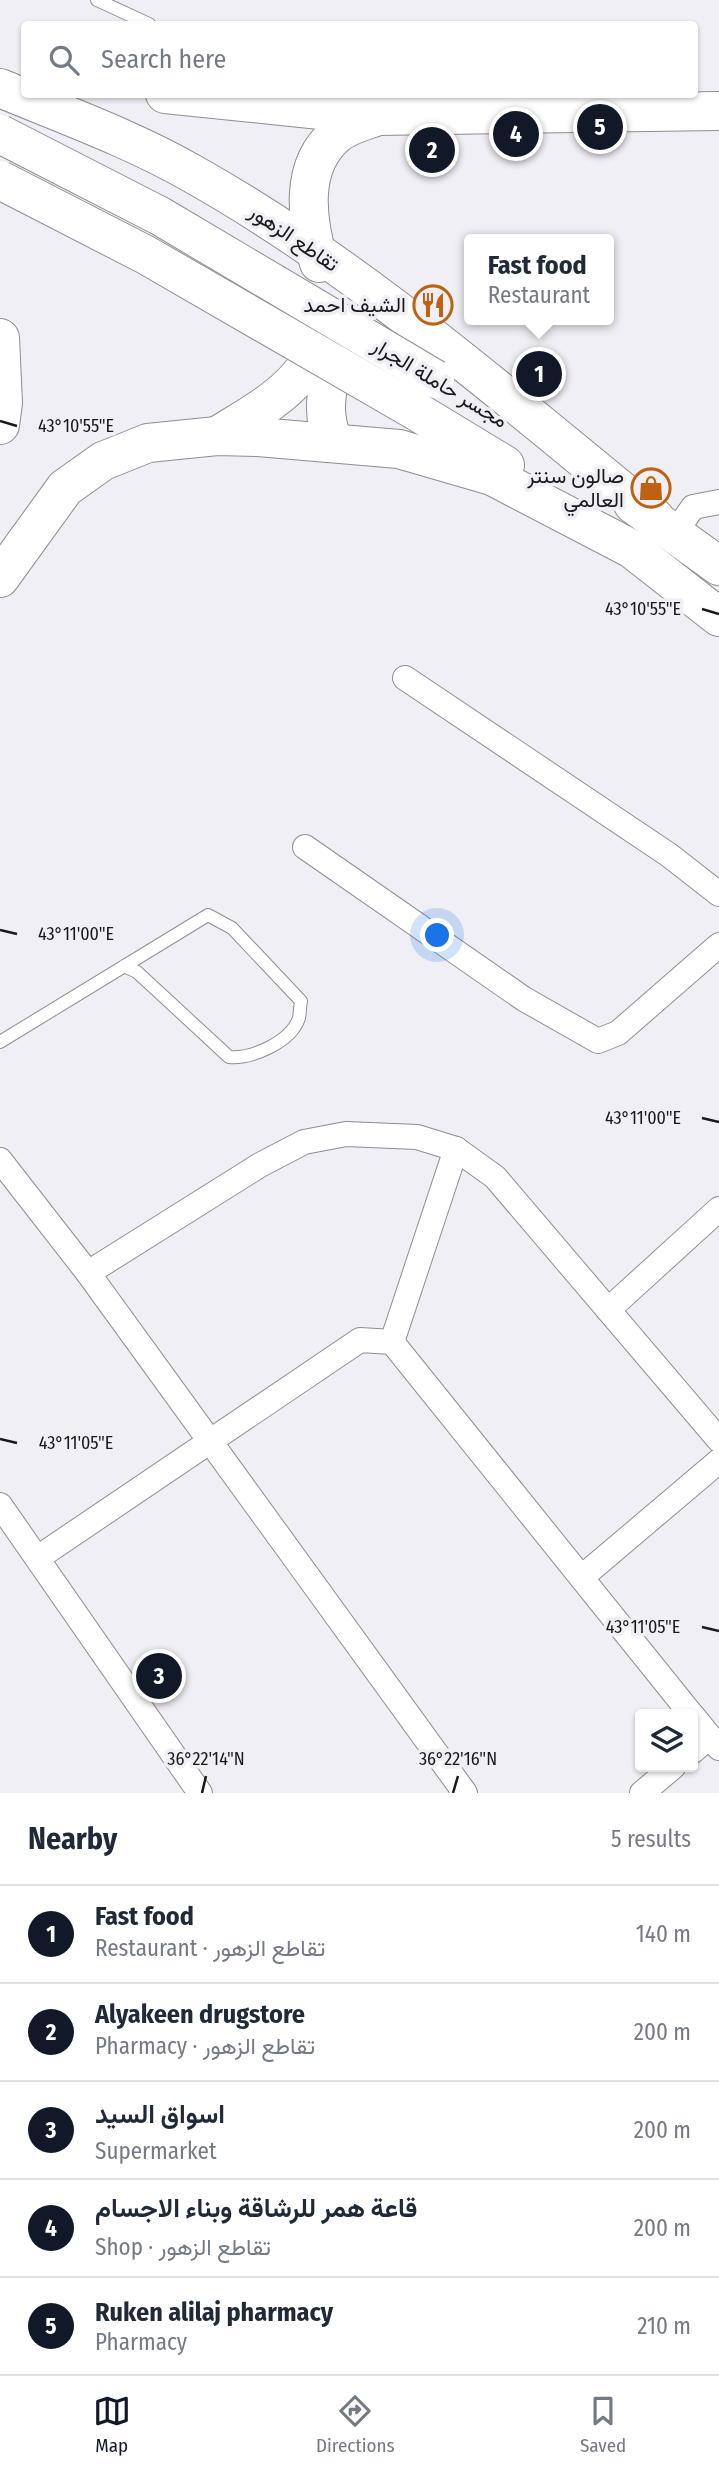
<!DOCTYPE html>
<html lang="en">
<head>
<meta charset="utf-8">
<style>
  body { margin:0; font-family:"Fira Sans Condensed",Vazirmatn,sans-serif; background:#f6f6f7; color:#1f2937 }
  .controls { position:absolute; right:21px; bottom:21px; display:grid; overflow:hidden; border-radius:7px; box-shadow:0 2px 5px #0004 }
  .controls button { width:63px; height:63px; display:grid; place-items:center; padding:0; border:0; border-bottom:2px solid #e0e1e3; background:#fff; color:#1f2937; font:35px sans-serif }
  .you { position:absolute; left:438px; top:936px; width:24px; height:24px; margin:-18px; border:5px solid #fff; border-radius:50%; background:#1a73e8; box-shadow:0 0 0 10px #1a73e833 }
  .badge { display:grid; place-items:center; width:46px; height:46px; border-radius:50%; background:#111827; color:#fff; font-size:23px; font-weight:700 }
  .pin { position:absolute; translate:-50% -50%; border:4px solid #fff; box-shadow:0 2px 7px #0006 }
  .popup { position:absolute; left:464px; top:234px; width:150px; height:91px; box-sizing:border-box; display:grid; place-content:center; border-radius:7px; background:#fff; filter:drop-shadow(0 2px 5px #0005); font-size:23px; white-space:nowrap; color:#747a83 }
  .popup b { font-size:26px; color:#1f2937 }
  .popup::after { content:''; position:absolute; left:50%; top:100%; margin-left:-14px; border:14px solid transparent; border-top-color:#fff }
  .list { margin:0; padding:0; list-style:none }
  h2 { display:flex; justify-content:space-between; align-items:center; height:91px; margin:0; padding:0 28px; font-size:30px }
  h2 small { font-size:23px; font-weight:400; color:#747a83 }
  .list li { display:grid; grid-template-columns:46px 1fr auto; gap:21px; align-items:center; box-sizing:border-box; height:98px; padding:0 28px; border-top:2px solid #e0e1e3 }
  .list b { display:block; font-size:26px; white-space:nowrap }
  .list p { margin:0; font-size:23px; white-space:nowrap; color:#747a83 }
  .list em { font-size:23px; font-style:normal; color:#747a83 }
  .icon { flex:none; width:38px; height:38px; fill:none; stroke:currentColor; stroke-width:2; stroke-linecap:round; stroke-linejoin:round }
  .map { position:relative; flex:none; width:719px; height:1793px; overflow:hidden }
  .search { position:absolute; background:#fff; box-shadow:0 2px 5px #0004; left:21px; right:21px; top:21px; height:77px; display:flex; align-items:center; gap:18px; box-sizing:border-box; padding:0 24px; border-radius:7px; color:#747a83; font-size:26px }
  .sheet { height:581px; background:#fff }
  nav { display:flex; justify-content:space-around; align-items:center; box-sizing:border-box; height:98px; border-top:2px solid #e0e1e3; background:#fff; font-size:19px; color:#747a83 }
  nav a { display:grid; justify-items:center; gap:4px }
  nav .on { color:#111827 }
  .map>svg:first-child { display:block }
  .lines { fill:none; stroke-linecap:round; stroke-linejoin:round }
  .service-casing { stroke:#8d8e93; stroke-width:14 }
  .minor-casing { stroke:#8d8e93; stroke-width:26 }
  .primary-casing { stroke:#8d8e93; stroke-width:40 }
  .service { stroke:#fff; stroke-width:12 }
  .minor { stroke:#fff; stroke-width:24 }
  .primary { stroke:#fff; stroke-width:38 }
  .primary-bridge-casing { stroke:#8d8e93; stroke-width:40; stroke-linecap:butt }
  .primary-bridge { stroke:#fff; stroke-width:38 }
  .ticks { fill:none; stroke:#19191b; stroke-width:2.5 }
  .labels { text-anchor:middle; dominant-baseline:central; stroke-width:7; stroke-linejoin:round; paint-order:stroke }
  .street-label { font-size:21px; fill:#19191b; stroke:#efeff5 }
  .poi-label { font-size:21px; fill:#19191b; stroke:#efeff5; text-anchor:end }
  .ticks-label { font-size:18px; text-anchor:middle; fill:#19191b; stroke:#efeff5; stroke-width:7; stroke-linejoin:round; paint-order:stroke }
</style>
</head>
<body>
<div class="map">
<svg width="719" height="1793" viewBox="0 0 719 1793">
  <rect width="100%" height="100%" fill="#efeff5"/>
  <g class="lines">
    <g class="service-casing">
      <g id="service">
        <polyline points="97,0 149,24"/>
        <path d="M0 1042 208 915 232 928 301 1001C300 1006 300 1013 299 1018 291 1042 252 1059 229 1057L137 972 124 966"/>
      </g>
    </g>
    <g class="minor-casing">
      <g id="minor">
        <polyline points="675,533 693,507 719,502"/>
        <polyline points="405,678 669,855 719,894"/>
        <polyline points="305,847 524,999 598,1041 618,1033 719,945"/>
        <polyline points="0,1160 88,1273 465,1793"/>
        <polyline points="88,1273 260,1165 304,1142 346,1134 417,1137 456,1149 495,1177 719,1440"/>
        <polyline points="608,1310 719,1209"/>
        <polyline points="392,1342 456,1149"/>
        <polyline points="0,1505 200,1793"/>
        <polyline points="39,1557 360,1340 392,1342 691,1714"/>
        <polyline points="582,1577 719,1461"/>
        <polyline points="693,1716 719,1748"/>
        <polyline points="693,1751 709,1737"/>
        <polyline points="642,1793 673,1767"/>
      </g>
    </g>
    <g class="primary-casing">
      <g id="primary">
        <path d="M0 88C65 115 132 139 193 174 360 268 507 398 655 518"/>
        <polyline points="165,94 378,116 719,111"/>
        <path d="M319 263C307 221 298 166 337 134 348 125 365 121 378 116"/>
        <polyline points="0,338 3,403 0,425"/>
        <polyline points="416,411 505,465"/>
        <path d="M217 436C264 407 314 382 325 322"/>
        <path d="M334 443C318 409 327 364 355 338"/>
        <polyline points="633,504 719,566"/>
        <polyline points="0,578 65,488 103,461 148,443 217,436 258,437 399,449 492,476 632,549 719,617"/>
      </g>
    </g>
    <use href="#service" class="service"/>
    <use href="#minor" class="minor"/>
    <use href="#primary" class="primary"/>
    <g class="primary-bridge-casing">
      <g id="primary-bridge">
        <polyline points="0,134 160,216 435,379"/>
        <polyline points="0,180 146,255 416,411"/>
      </g>
    </g>
    <use href="#primary-bridge" class="primary-bridge"/>
  </g>
  <path class="ticks" d="M0 421 17 426M702 609 719 614M0 930 17 934M702 1118 719 1122M0 1439 17 1443M702 1627 719 1631M202 1793 206 1776M453 1793 458 1776"/>
  <defs>
    <g id="restaurant-ring" transform="scale(2.0125)"><circle r="9.5" fill="#efeff5" stroke="#be6111" stroke-width="1.5"/><path d="M-5-6h1v4h1v-4h1v4h1v-4h1v5L-1.5 .5V6h-2V.5L-5-1ZM5-6V6H3V1.5H1.5Q1.5-4 5-6Z" fill="#be6111"/></g>
    <g id="shop-ring" transform="scale(2.0125)"><circle r="9.5" fill="#efeff5" stroke="#be6111" stroke-width="1.5"/><path d="M-5-2.5h2.3a2.7 3.5 0 0 1 5.4 0H5L5.5 6h-11ZM-1.5-2.5h3a1.5 2.3 0 0 0-3 0Z" fill="#be6111"/></g>
  </defs>
  <g fill-rule="evenodd">
    <use href="#restaurant-ring" x="433" y="305"/>
    <use href="#shop-ring" x="651" y="488"/>
  </g>
  <g class="labels">
    <g class="street-label">
      <text transform="translate(294 238) rotate(34)">تقاطع الزهور</text>
      <text transform="translate(440 383) rotate(31)">مجسر حاملة الجرار</text>
    </g>
    <g class="poi-label">
      <text x="406" y="305">الشيف احمد</text>
      <text x="624" y="476">صالون سنتر<tspan x="624" dy="24">العالمي</tspan></text>
    </g>
  </g>
  <g class="ticks-label">
    <text x="76" y="432">43°10'55"E</text>
    <text x="643" y="615">43°10'55"E</text>
    <text x="76" y="940">43°11'00"E</text>
    <text x="643" y="1124">43°11'00"E</text>
    <text x="76" y="1449">43°11'05"E</text>
    <text x="643" y="1633">43°11'05"E</text>
    <text x="206" y="1765">36°22'14"N</text>
    <text x="458" y="1765">36°22'16"N</text>
  </g>
</svg>
<div class="controls">
<button><svg class="icon" aria-label="layers" viewBox="0 0 24 24"><path d="M12 4l9 5-9 5-9-5zM3 14l9 5 9-5"/></svg></button>
</div>
<div class="you"></div>
<div class="pin badge" style="left:539px;top:374px">1</div>
<div class="popup"><b>Fast food</b>Restaurant</div>
<div class="pin badge" style="left:432px;top:150px">2</div>
<div class="pin badge" style="left:159px;top:1676px">3</div>
<div class="pin badge" style="left:516px;top:134px">4</div>
<div class="pin badge" style="left:600px;top:127px">5</div>
<div class="search"><svg class="icon" aria-label="search" viewBox="0 0 24 24"><circle cx="10" cy="10" r="6"/><path d="M15 15l6 6"/></svg>Search here</div>
</div>
<section class="sheet">
<h2>Nearby<small>5 results</small></h2>
<ul class="list">
<li><span class="badge">1</span><div><b>Fast food</b><p>Restaurant · تقاطع الزهور</p></div><em>140 m</em></li>
<li><span class="badge">2</span><div><b>Alyakeen drugstore</b><p>Pharmacy · تقاطع الزهور</p></div><em>200 m</em></li>
<li><span class="badge">3</span><div><b>اسواق السيد</b><p>Supermarket</p></div><em>200 m</em></li>
<li><span class="badge">4</span><div><b>قاعة همر للرشاقة وبناء الاجسام</b><p>Shop · تقاطع الزهور</p></div><em>200 m</em></li>
<li><span class="badge">5</span><div><b>Ruken alilaj pharmacy</b><p>Pharmacy</p></div><em>210 m</em></li>
</ul>
</section>
<nav>
<a class="on"><svg class="icon" aria-label="map" viewBox="0 0 24 24"><path d="M3 6l6-2 6 2 6-2v14l-6 2-6-2-6 2zM9 4v14M15 6v14"/></svg>Map</a>
<a><svg class="icon" aria-label="directions" viewBox="0 0 24 24"><path d="M12 3l9 9-9 9-9-9zM9 14v-3h6M13 9l2 2-2 2"/></svg>Directions</a>
<a><svg class="icon" aria-label="saved" viewBox="0 0 24 24"><path d="M7 4h10v16l-5-4-5 4z"/></svg>Saved</a>
</nav>
</body>
</html>
